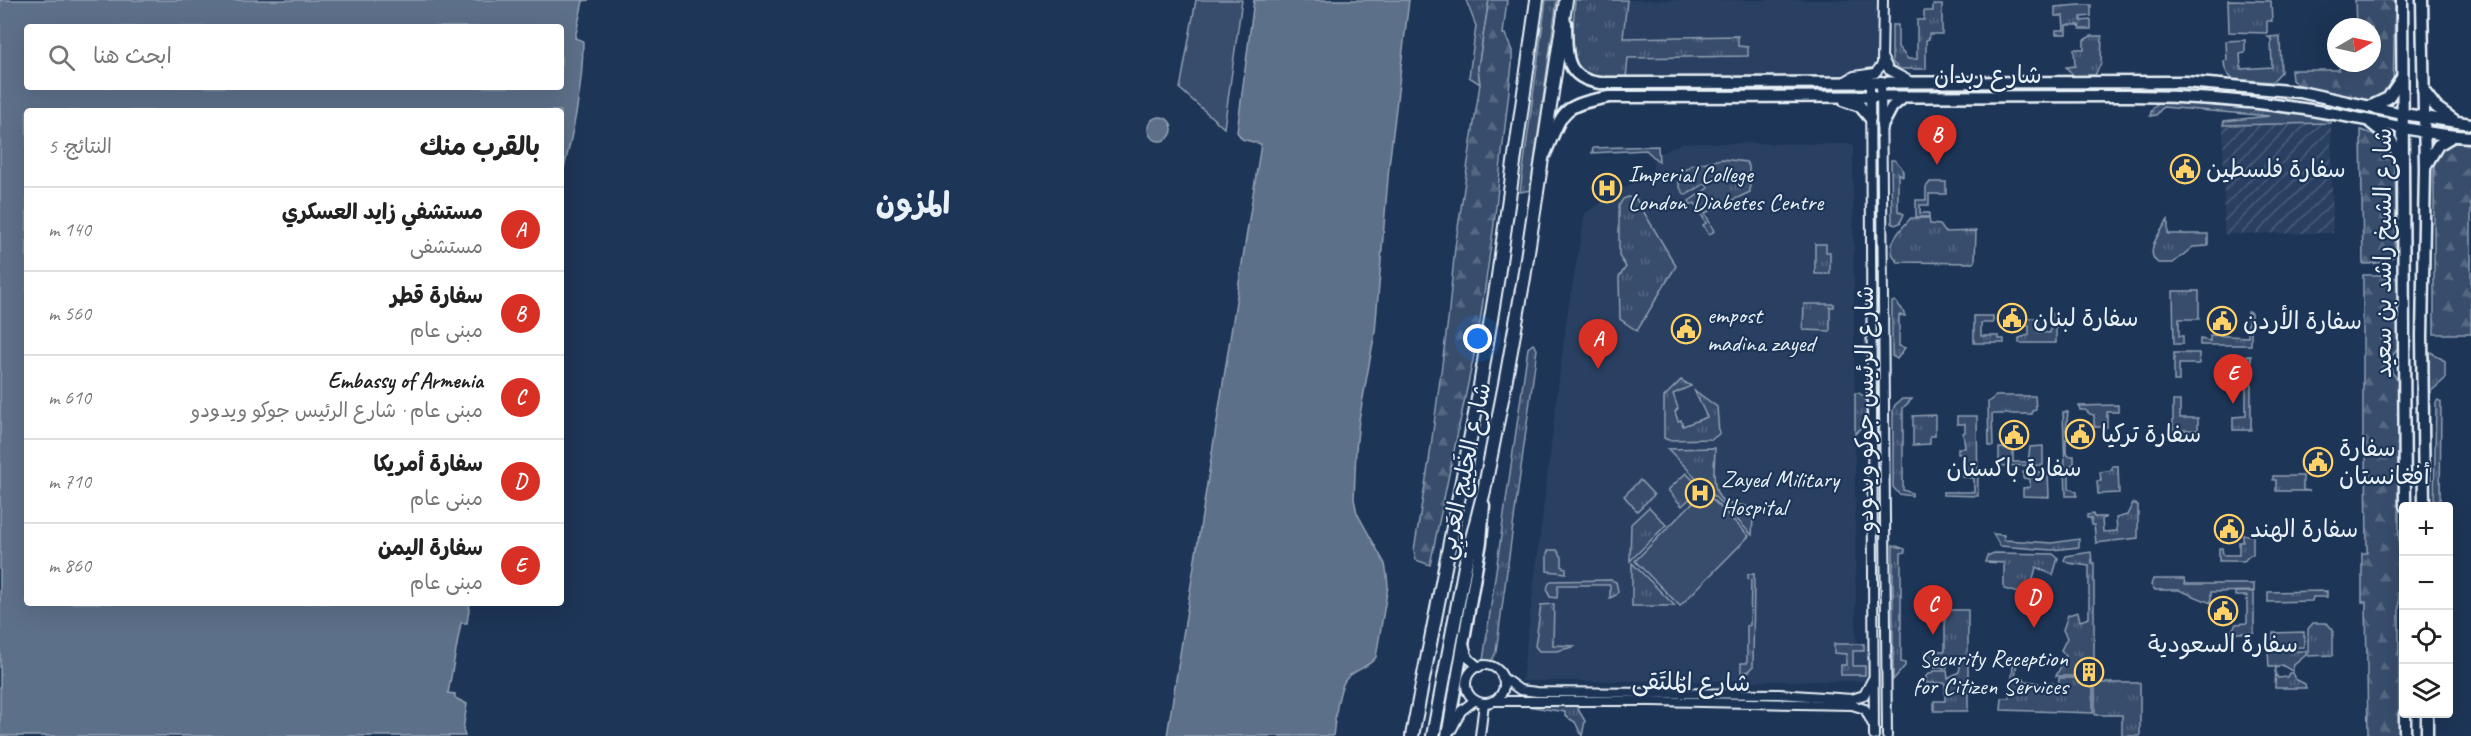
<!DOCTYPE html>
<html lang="ar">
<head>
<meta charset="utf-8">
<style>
  body { margin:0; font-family:Caveat,"Playpen Sans Arabic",sans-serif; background:#f2f2f2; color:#222; direction:rtl }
  .controls { position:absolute; right:18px; bottom:18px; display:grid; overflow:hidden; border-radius:6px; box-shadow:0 6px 24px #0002 }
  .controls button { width:54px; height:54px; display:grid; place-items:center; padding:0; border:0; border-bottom:2px solid #e0e0e0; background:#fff; color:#222; font:30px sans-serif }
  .compass { position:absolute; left:2327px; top:18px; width:54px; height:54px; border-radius:50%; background:#fff; box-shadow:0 6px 24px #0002; rotate:81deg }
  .you { position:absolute; left:1478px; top:339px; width:21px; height:21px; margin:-15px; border:4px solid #fff; border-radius:50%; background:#1a73e8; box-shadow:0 0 0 9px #1a73e833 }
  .badge { display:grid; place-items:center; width:39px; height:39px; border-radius:50%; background:#d93025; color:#fff; font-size:20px; font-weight:700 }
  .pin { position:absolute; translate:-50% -50px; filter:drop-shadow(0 2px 3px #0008) }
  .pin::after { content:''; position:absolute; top:32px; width:21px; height:18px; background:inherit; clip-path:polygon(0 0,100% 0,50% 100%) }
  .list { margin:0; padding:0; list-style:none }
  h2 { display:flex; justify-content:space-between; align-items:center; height:78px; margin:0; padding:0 24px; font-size:26px }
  h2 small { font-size:20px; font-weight:400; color:#767676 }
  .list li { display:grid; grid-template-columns:39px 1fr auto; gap:18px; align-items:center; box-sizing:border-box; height:84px; padding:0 24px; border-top:2px solid #e0e0e0 }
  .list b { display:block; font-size:22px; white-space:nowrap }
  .list p { margin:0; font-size:20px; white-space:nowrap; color:#767676 }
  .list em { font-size:20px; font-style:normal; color:#767676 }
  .icon { flex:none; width:33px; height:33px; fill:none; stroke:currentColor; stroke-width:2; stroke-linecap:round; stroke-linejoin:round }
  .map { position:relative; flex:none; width:2471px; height:736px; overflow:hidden; direction:ltr }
  .search { position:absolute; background:#fff; box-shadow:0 6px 24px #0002; left:24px; top:24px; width:540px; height:66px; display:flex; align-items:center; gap:15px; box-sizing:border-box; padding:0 21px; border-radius:6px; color:#767676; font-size:22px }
  .panel { position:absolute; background:#fff; box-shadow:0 6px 24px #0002; left:24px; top:108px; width:540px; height:498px; border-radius:6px; direction:rtl }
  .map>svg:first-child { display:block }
  .built { fill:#2a4162 }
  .industrial { fill:url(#industrial-furrows) }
  .grass { fill:url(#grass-tufts); stroke:#909fb2; stroke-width:1.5 }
  .forest { fill:url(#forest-firs); stroke:#909fb2; stroke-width:1.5 }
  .park { fill:#374d6c; stroke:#909fb2; stroke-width:1.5 }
  .water { fill:#5d7089; stroke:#95a4b5; stroke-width:1.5; fill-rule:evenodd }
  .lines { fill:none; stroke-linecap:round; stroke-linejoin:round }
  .minor-casing { stroke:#e8f1f8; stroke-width:12 }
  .major-casing { stroke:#e8f1f8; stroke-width:15 }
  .highway-casing { stroke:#e8f1f8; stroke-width:16 }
  .minor { stroke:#1d3557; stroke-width:8 }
  .major { stroke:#1d3557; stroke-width:10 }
  .highway { stroke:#1d3557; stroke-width:12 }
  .labels { text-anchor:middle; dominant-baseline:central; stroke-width:4.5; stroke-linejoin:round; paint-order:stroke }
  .street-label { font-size:24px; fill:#e8f1f8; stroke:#1d3557 }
  .poi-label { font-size:24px; fill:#e8f1f8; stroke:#1d3557; text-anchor:start }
  .district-label { font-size:30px; font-weight:bold; fill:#e8f1f8; stroke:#1d3557 }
</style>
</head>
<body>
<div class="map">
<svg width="2471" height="736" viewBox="0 0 2471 736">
  <defs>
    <pattern id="industrial-furrows" width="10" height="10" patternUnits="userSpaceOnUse" patternTransform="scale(1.5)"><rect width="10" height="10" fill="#2a4162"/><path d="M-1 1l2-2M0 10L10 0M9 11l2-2" fill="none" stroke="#495d79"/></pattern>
    <pattern id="grass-tufts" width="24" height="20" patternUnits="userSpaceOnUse" patternTransform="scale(1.5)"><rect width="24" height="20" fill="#374d6c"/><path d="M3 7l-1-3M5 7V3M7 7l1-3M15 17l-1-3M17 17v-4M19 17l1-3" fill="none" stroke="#546782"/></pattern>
    <pattern id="forest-firs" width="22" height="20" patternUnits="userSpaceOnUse" patternTransform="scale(1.5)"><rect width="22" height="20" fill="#374d6c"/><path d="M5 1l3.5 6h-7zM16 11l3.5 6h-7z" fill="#546782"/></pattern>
  </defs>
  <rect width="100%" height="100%" fill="#1d3557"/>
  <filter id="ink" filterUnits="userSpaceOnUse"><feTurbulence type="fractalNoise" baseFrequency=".0167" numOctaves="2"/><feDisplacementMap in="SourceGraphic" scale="12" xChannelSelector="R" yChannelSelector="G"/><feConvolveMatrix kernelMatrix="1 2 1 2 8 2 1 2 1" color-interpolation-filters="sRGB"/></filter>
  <g filter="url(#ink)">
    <g class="built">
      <polygon points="1593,0 1881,0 1881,61 1876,70 1850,74 1785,78 1627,79 1627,73 1617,62"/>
      <polygon points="1683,143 1853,144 1856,643 1867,645 1867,681 1522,681 1566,323 1585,213 1653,170 1653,156"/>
    </g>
    <polygon class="industrial" points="2331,123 2333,233 2224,234 2223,125"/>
    <g class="grass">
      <polygon points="1466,0 1489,0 1478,68 1480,84 1469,77 1476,26"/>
      <polygon points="1546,0 1557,0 1530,190 1520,192"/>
      <path d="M1575 0H1627L1623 38 1738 36V46L1748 47V56L1628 58 1626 78C1616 77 1603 79 1593 77 1565 72 1574 20 1575 0Z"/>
      <polygon points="2228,0 2271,1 2272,21 2267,21 2267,33 2229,32"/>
      <polygon points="1933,5 1942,5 1942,34 1929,34 1929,39 1926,40 1926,69 1900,69 1892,62 1892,25 1898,25 1898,47 1908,59 1917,59 1917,20 1924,20 1924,11 1933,11"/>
      <polygon points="2080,5 2091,5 2091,16 2081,17 2081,21 2091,20 2091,29 2080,29 2079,25 2066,25 2066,34 2056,34 2056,30 2064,30 2063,16 2055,16 2055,7"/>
      <polygon points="2091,36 2102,36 2101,63 2095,75 2074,76 2066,67 2075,66 2074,49 2084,49 2084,40"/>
      <path d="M2280 36 2281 72 2272 82 2233 79C2227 75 2224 68 2224 61L2227 60 2226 41 2245 40V53L2240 54 2241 69 2272 67 2271 39 2268 37Z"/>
      <path d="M2167 101 2253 108 2295 113 2331 121V123L2223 125 2224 121 2269 116 2163 107 2156 115 2150 116C2152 106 2157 102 2167 101Z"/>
      <polygon points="1658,146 1659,162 1646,150 1592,153 1593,148"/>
      <path d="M1722 159 1746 162 1749 166 1750 192 1705 213 1714 231 1709 235 1703 225 1706 223 1695 203 1691 205 1689 201 1708 188 1706 183 1686 195C1679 190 1677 181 1680 173L1692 165Z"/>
      <path d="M1891 160H1894C1899 164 1904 168 1903 176L1898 173V211L1904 214 1900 223 1895 225 1892 223Z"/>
      <polygon points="1930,182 1946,182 1946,194 1929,194 1929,205 1920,205 1920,213 1929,213 1929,217 1916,217 1916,200 1926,200 1926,187"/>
      <polygon points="1628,197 1636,199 1676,266 1637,331 1620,319 1619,277 1626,267 1619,256 1619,206 1623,199"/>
      <path d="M1911 218H1929L1930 224 1940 225 1945 232 1976 231 1975 261 1974 263 1898 262C1882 247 1900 230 1911 218Z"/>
      <path d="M2168 220V234H2208V246L2193 247 2173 263H2158C2143 252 2161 231 2168 220Z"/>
      <polygon points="1815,244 1826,244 1826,252 1830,252 1830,274 1815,274"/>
      <polygon points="2173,291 2199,291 2199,319 2179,319 2179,336 2183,336 2183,344 2174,344"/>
      <polygon points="1895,301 1902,309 1905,316 1899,315 1899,346 1905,348 1897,359 1892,356 1892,302"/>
      <polygon points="1804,304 1834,304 1834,307 1830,307 1830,331 1803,330"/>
      <polygon points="2248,312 2251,312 2251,345 2200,345 2200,339 2210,341 2210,335 2248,337"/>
      <polygon points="2051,314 2056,314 2056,343 2019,343 2019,338 2029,335 2029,325 2025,324 2025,318 2038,318 2038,332 2050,333"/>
      <polygon points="1974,316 1993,316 1993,323 1981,323 1981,336 1999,336 1999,339 2004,339 2004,343 1974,343"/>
      <polygon points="1533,344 1537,349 1496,652 1491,662 1486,664 1483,661 1528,348"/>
      <polygon points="2429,351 2445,361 2445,379 2429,393"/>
      <polygon points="2174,353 2199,353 2199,364 2179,364 2179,381 2174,381"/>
      <polygon points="2247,356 2251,356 2251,430 2233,430 2233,417 2246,416 2246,382 2241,382 2241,361 2246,361"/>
      <polygon points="1681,380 1691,386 1673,394 1678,408 1675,412 1678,421 1681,420 1683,426 1707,417 1694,390 1717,407 1719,434 1712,439 1668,440 1664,438 1664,397"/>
      <polygon points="1855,393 1859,393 1866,398 1866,422 1855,434"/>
      <polygon points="1996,396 2035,396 2036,410 2032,411 2032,414 1992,414 1993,446 1989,446 1988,402"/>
      <polygon points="1902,399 1912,399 1903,408 1903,490 1912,493 1912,496 1899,494 1893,487 1893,410 1895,405"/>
      <polygon points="2438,400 2441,402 2440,506 2434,506 2436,402"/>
      <polygon points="2173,401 2180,401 2180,418 2198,418 2198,430 2173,430"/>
      <polygon points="2118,405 2118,412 2107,412 2107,427 2094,427 2094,415 2090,414 2085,410 2080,410 2079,406"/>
      <polygon points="2063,412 2068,412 2066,430 2071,430 2072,439 2066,439 2066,453 2069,456 2074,456 2074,463 2069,468 2069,488 2077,492 2077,496 2066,496"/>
      <polygon points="1935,415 1935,436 1930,436 1930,444 1913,445 1913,416"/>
      <polygon points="1957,416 1977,416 1978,496 1943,495 1943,492 1974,492 1974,478 1963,477 1963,454 1958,454 1958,448 1965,448 1963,433 1965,432 1965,424 1957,424"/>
      <polygon points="2043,446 2043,465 1999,466 1999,448 2013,449 2013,462 2028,462 2030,447"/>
      <path d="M1715 448C1715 463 1709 497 1727 503 1732 505 1740 504 1746 506L1753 518 1752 535 1668 449Z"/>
      <polygon points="2112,466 2118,466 2119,493 2098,494 2097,481 2101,481 2100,472 2112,470"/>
      <polygon points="2023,472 2048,472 2049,497 2023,496 2023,488 2030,487 2030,479 2023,478"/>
      <polygon points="1686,473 1701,488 1682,506 1668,490"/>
      <polygon points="2273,476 2303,476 2303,490 2310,491 2276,491 2276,480 2273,480"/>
      <polygon points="1640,480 1654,495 1637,511 1624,496"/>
      <polygon points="2133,503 2138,505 2138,538 2096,543 2094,525 2091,525 2091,518 2087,518 2087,515 2093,514 2094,517 2106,517 2102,519 2103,532 2117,531 2116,518 2127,515"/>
      <polygon points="1649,507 1666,525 1630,561 1631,524"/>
      <polygon points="1993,534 2004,535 2004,540 2052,543 2079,539 2079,547 2052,550 2000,546"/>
      <polygon points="2243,535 2253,535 2253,555 2250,555 2244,561 2219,561 2219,548 2222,548 2223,555 2239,555 2239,542 2243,542"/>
      <polygon points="1893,545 1905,549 1905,552 1901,553 1901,662 1905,663 1905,666 1893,680"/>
      <polygon points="1549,550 1557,550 1562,557 1562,567 1566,568 1566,573 1547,571 1547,553"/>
      <polygon points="2091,552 2092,563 2094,563 2094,662 2085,662 2083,676 2056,676 2066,656 2061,650 2067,638 2063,630 2068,615 2078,612 2080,621 2089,618 2089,566 2068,563 2064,560 2066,556"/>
      <polygon points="1994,553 2053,554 2058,558 2053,575 2036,567 2029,596 2004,589 2004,563 1985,562 1987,556"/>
      <polygon points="1632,563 1675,606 1632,606"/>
      <polygon points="1748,574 1754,574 1753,667 1749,671 1741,673 1741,663 1747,663 1747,626 1750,625 1751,580 1748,579"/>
      <polygon points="2153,579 2184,579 2185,584 2254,584 2254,591 2211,592 2211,603 2179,590 2155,590 2151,585"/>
      <path d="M1611 580 1616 582 1618 591 1616 595 1610 598V585H1558L1557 598 1550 597C1546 591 1546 586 1551 581Z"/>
      <polygon points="2327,591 2327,597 2313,597 2312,601 2268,602 2268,592"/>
      <polygon points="2235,592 2254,592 2254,633 2230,633 2236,624 2247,623 2247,596 2235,596"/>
      <polygon points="1554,604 1553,645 1576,646 1557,651 1539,651 1535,646 1541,605"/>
      <polygon points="1935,610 1968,610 1968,711 1934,711 1934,701 1945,701 1945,683 1926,683 1926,676 1934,671 1947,671 1948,678 1959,672 1961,661 1948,661 1947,668 1935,668 1932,662 1926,661 1926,651 1945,651 1945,619 1935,619"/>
      <polygon points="2313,623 2327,623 2333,630 2333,655 2308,656 2308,629"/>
      <polygon points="1834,644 1864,644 1864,651 1853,651 1853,666 1865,666 1865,675 1841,675 1841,665 1846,665 1846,654 1834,653"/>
      <polygon points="2268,651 2306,651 2306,655 2294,665 2292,671 2282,665 2276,668 2275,672 2278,678 2287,677 2289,673 2292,673 2295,679 2305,684 2306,688 2275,688 2276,667 2269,667"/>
      <polygon points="2014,656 2018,656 2015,677 2024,678 2025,681 2035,682 2045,686 2046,682 2053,683 2048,691 2058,691 2059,678 2083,678 2083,681 2093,682 2093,713 2001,710 2002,698 2010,698"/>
      <polygon points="2095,683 2140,683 2140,736 2122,736 2122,715 2095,715"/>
      <polygon points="1527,704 1575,704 1585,721 1582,736 1575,722 1565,716 1565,712 1526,706"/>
    </g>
    <g class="forest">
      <polygon points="1489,0 1507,0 1503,34 1505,34 1512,51 1512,64 1494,224 1478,336 1430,565 1416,560 1414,550 1429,461 1448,320 1455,247 1480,84 1478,68"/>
      <polygon points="2355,0 2395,0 2393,90 2370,101 2298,85 2292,80 2291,70 2339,70 2340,63 2372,63 2372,27 2356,27"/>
      <path d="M2361 130C2371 134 2383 136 2389 146 2399 164 2395 231 2395 254 2387 265 2375 263 2363 264Z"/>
      <polygon points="2453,143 2471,143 2471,334 2434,334 2434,160 2441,146"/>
      <polygon points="2363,275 2388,275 2396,278 2399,289 2400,346 2392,356 2392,372 2399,382 2399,736 2368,736 2366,602 2362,602 2362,553 2367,553 2366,444 2363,444"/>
    </g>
    <g class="park">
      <polygon points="1196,0 1242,0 1224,128 1180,89"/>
      <polygon points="1704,491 1749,536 1680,606 1635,561"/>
      <polygon points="2304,632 2304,647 2273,648 2273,633"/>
    </g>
    <g class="water">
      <path d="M0 0H589L583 1 575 38 583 41C583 88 573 134 561 180V111H27V603H470L467 623H461L448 693 455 694V698L467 704 463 730 465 736H0ZM27 27H561V87H27Z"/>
      <path d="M1254 0H1409L1389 166 1375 332 1359 420 1356 450 1354 499 1357 513 1385 564 1387 575 1388 586 1376 657C1369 667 1357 669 1348 677 1338 685 1335 721 1333 736H1167L1261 144 1242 139 1237 132Z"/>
      <circle cx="1160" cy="129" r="12"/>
    </g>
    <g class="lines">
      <g class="minor-casing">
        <g id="minor">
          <polyline points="1883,59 1889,70 1908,80"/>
          <polyline points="1845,81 1854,76 1875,73 1882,65 1883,0"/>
          <polyline points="1870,81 1874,736"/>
          <polyline points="1881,81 1887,736"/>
          <polyline points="1465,647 1468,658 1479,667"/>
          <circle cx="1485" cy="684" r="19"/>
          <polyline points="1502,677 1520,690 1537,692 1779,694 1852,699 1864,695 1872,680"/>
          <polyline points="1493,701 1652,701 1852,705 1865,709 1873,725"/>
          <polyline points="1452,729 1461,711 1475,700"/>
          <polyline points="1480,736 1484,703"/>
        </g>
      </g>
      <g class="major-casing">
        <g id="major">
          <polyline points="2402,0 2405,506"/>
          <polyline points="2422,0 2425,168 2422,336 2424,506"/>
          <path d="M1566 23C1567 53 1563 78 1600 83L2186 82 2300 92 2403 114 2471 124"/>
          <polyline points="2423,90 2436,107 2454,120"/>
          <polyline points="1845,101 1860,106 1870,118"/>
          <polyline points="2369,107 2388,98 2401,79"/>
          <polyline points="2371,123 2390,138 2401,162"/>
          <polyline points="1882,126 1892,107 1904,97"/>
          <path d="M1545 154C1564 110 1560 106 1609 97L2130 96C2199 96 2267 102 2335 114 2381 122 2425 135 2471 137"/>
          <polyline points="2426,165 2438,145 2453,136"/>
          <polyline points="2405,714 2405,736"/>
          <polyline points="1447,736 1481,542 1484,505"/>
          <polyline points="2427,736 2427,714"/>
        </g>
      </g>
      <g class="highway-casing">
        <g id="highway">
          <polyline points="1412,736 1477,404 1498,276 1537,0"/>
          <polyline points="1433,736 1465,566 1484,491 1505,384 1524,278 1566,0"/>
        </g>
      </g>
      <use href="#minor" class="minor"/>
      <use href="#major" class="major"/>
      <use href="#highway" class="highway"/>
    </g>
  </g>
  <defs>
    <g id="civic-ring" transform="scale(1.5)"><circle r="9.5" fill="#1d3557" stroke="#ffd166" stroke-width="1.5"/><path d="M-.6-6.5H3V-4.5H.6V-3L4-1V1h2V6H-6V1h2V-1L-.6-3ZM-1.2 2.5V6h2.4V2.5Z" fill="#ffd166"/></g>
    <g id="hospital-ring" transform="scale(1.5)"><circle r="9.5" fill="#1d3557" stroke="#ffd166" stroke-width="1.5"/><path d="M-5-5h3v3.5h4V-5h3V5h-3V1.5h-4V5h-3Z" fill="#ffd166"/></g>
    <g id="building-ring" transform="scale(1.5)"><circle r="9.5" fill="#1d3557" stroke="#ffd166" stroke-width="1.5"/><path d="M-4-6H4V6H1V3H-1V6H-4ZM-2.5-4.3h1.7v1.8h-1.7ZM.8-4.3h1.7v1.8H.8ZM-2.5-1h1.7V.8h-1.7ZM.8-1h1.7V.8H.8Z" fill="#ffd166"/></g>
  </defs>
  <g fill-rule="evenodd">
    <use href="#civic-ring" x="2185" y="169"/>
    <use href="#hospital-ring" x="1607" y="188"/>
    <use href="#civic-ring" x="2012" y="318"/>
    <use href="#civic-ring" x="2222" y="321"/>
    <use href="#civic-ring" x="1686" y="329"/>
    <use href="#civic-ring" x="2080" y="434"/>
    <use href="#civic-ring" x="2014" y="435"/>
    <use href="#civic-ring" x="2318" y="462"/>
    <use href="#hospital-ring" x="1700" y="493"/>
    <use href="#civic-ring" x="2229" y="529"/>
    <use href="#civic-ring" x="2223" y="611"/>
    <use href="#building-ring" x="2089" y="672"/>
  </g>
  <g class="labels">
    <g class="street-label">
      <text x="1988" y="75">شارع ربدان</text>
      <text transform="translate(2383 253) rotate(-90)">شارع الشيخ راشد بن سعيد</text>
      <text transform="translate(1865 409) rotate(-90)">شارع الرئيس جوكو ويدودو</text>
      <text transform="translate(1464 471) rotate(-78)">شارع الخَلِيج العَربِي</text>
      <text transform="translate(1691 682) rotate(1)">شارع المُلتَقى</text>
    </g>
    <g class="poi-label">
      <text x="2206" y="169">سفارة فلسطين</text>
      <text x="1628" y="174">Imperial College<tspan x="1628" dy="28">London Diabetes Centre</tspan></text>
      <text x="1707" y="315">empost<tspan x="1707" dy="28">madina zayed</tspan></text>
      <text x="2033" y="318">سفارة لبنان</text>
      <text x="2243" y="321">سفارة الأردن</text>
      <text x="2101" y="434">سفارة تركيا</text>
      <text x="2339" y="448">سفارة<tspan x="2339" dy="28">أفغانستان</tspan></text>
      <text x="2014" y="468" text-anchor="middle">سفارة باكستان</text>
      <text x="1721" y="479">Zayed Military<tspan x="1721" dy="28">Hospital</tspan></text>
      <text x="2250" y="529">سفارة الهند</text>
      <text x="2223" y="644" text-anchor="middle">سفارة السعودية</text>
      <text x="2068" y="658" text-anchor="end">Security Reception<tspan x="2068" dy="28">for Citizen Services</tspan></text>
    </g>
    <g class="district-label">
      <text x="913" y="203">المزون</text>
    </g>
  </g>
</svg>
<div class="controls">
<button>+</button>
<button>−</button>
<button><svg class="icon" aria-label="locate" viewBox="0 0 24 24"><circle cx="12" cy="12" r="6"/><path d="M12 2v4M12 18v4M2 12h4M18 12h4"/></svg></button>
<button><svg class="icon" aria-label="layers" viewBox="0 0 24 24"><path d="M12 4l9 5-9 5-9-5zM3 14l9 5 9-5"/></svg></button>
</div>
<svg class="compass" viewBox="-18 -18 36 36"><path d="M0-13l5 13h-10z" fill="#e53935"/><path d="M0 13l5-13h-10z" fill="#767676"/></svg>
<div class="you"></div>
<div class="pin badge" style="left:1598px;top:369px">A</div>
<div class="pin badge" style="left:1937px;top:165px">B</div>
<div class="pin badge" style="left:1933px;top:635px">C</div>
<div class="pin badge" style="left:2034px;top:628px">D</div>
<div class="pin badge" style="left:2233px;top:404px">E</div>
<div class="search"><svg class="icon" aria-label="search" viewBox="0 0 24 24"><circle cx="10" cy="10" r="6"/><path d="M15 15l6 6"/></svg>ابحث هنا</div>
<section class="panel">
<h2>بالقرب منك<small>النتائج: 5</small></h2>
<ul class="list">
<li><span class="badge">A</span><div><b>مستشفي زايد العسكري</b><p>مستشفى</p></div><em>140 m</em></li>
<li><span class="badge">B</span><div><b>سفارة قطر</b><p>مبنى عام</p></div><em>560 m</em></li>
<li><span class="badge">C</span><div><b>Embassy of Armenia</b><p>مبنى عام · شارع الرئيس جوكو ويدودو</p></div><em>610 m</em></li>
<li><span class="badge">D</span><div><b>سفارة أمريكا</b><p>مبنى عام</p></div><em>710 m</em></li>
<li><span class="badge">E</span><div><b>سفارة اليمن</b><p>مبنى عام</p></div><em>860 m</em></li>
</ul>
</section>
</div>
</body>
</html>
